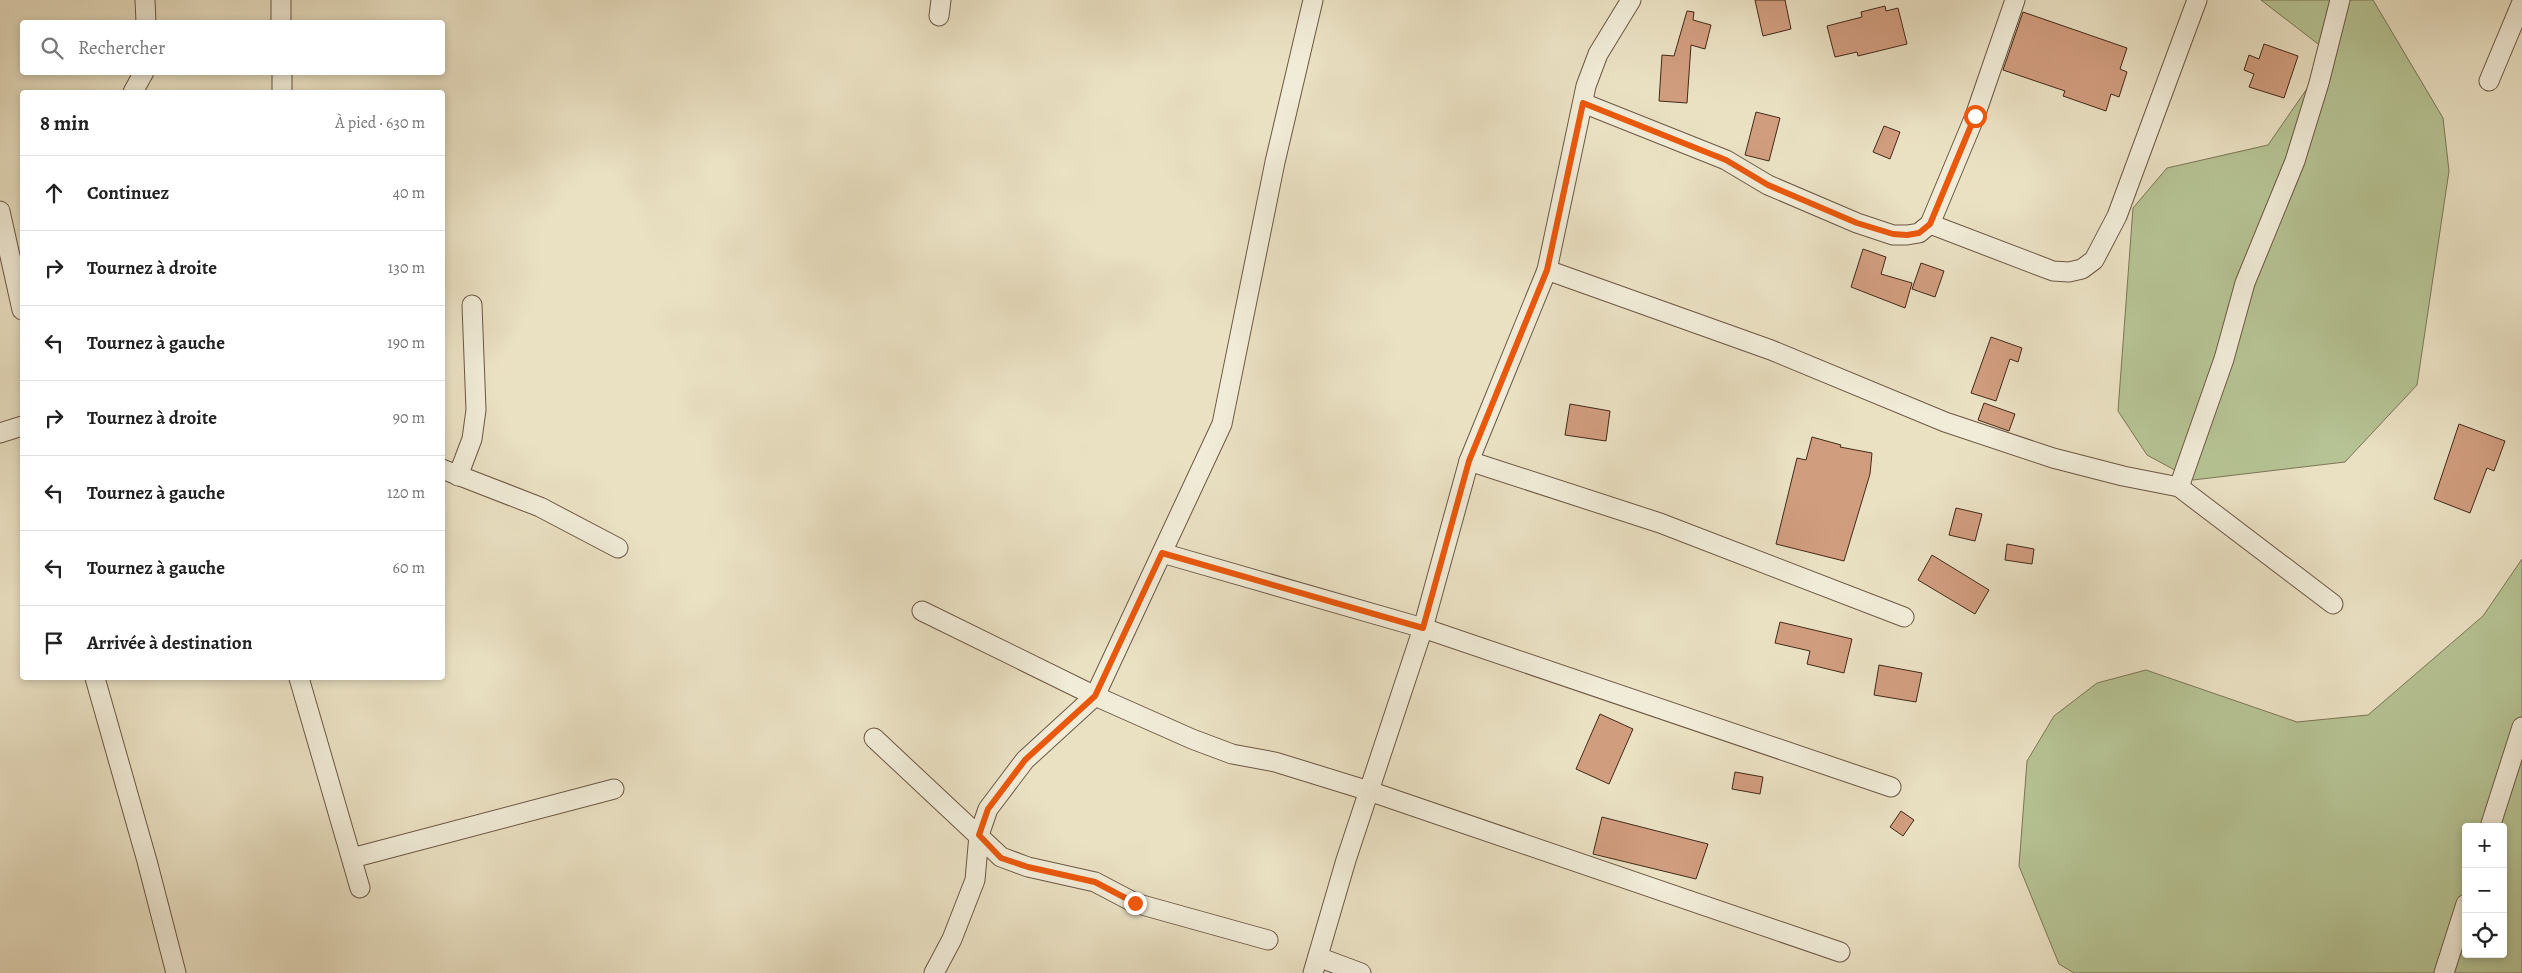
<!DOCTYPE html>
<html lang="fr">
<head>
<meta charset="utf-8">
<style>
  body { margin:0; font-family:Alegreya,serif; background:#f2f2f2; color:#222 }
  .controls { position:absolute; right:15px; bottom:15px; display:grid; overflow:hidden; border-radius:5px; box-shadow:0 2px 8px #0003 }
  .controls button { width:45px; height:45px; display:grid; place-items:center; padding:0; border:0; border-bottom:1px solid #e0e0e0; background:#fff; color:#222; font:25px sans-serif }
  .stop { position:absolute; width:15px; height:15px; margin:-11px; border:4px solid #ea580c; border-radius:50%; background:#fff }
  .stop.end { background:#ea580c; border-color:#fff; box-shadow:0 1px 5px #0008 }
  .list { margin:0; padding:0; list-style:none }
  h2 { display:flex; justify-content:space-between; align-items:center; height:65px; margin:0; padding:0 20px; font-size:21px }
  h2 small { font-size:16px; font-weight:400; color:#767676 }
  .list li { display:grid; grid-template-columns:32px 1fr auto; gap:15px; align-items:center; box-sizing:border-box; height:75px; padding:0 20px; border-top:1px solid #e0e0e0 }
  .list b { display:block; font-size:19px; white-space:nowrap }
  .list em { font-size:16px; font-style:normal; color:#767676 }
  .icon { flex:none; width:28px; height:28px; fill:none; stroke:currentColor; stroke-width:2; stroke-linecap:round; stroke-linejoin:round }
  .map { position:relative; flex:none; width:2522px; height:973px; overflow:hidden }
  .search { position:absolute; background:#fff; box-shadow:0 2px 8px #0003; left:20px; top:20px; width:425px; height:55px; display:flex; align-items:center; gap:12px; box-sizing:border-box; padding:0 18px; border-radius:5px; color:#767676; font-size:19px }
  .panel { position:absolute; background:#fff; box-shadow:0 2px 8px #0003; left:20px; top:90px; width:425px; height:590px; border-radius:5px }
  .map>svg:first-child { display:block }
  .green { fill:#b6c394; stroke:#7c7656; fill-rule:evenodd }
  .building { fill:#d19d7f; stroke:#432918 }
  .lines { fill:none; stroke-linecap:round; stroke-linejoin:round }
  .minor-casing { stroke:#6d5743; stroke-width:21 }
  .minor { stroke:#f1ecd8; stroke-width:19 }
  .route { stroke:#ea580c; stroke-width:6 }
</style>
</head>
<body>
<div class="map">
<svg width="2522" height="973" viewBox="0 0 2522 973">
  <rect width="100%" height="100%" fill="#eae1c3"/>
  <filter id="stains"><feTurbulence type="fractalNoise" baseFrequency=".004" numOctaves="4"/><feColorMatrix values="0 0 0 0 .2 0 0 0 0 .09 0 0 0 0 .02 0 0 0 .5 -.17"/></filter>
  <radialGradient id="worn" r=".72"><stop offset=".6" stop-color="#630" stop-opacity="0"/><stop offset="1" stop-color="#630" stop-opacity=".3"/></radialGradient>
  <g class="green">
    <polygon points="2261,0 2373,0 2443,118 2449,171 2417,385 2345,462 2193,480 2147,455 2118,411 2133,208 2167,168 2268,145 2331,54"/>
    <path d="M2522 559V973H2074L2059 964 2019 866 2027 761 2054 716 2097 683 2146 670 2297 722 2368 715 2483 616ZM2466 827H2503V954H2466Z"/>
  </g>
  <g class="building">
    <polygon points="1755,0 1785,0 1791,29 1763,36"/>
    <polygon points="1885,6 1886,11 1898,8 1907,44 1858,56 1857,52 1835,57 1827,26 1862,17 1861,12"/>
    <polygon points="1687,11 1694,12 1693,20 1711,25 1705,49 1691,45 1687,103 1659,101 1662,55 1674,56"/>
    <polygon points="2023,12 2127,48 2120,69 2127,72 2119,97 2111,94 2106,111 2063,96 2065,91 2003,70"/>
    <polygon points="2264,44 2298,56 2284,98 2249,87 2254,74 2244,70 2249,55 2259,59"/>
    <polygon points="1756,112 1780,118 1769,161 1745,155"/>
    <polygon points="1884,126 1900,132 1890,159 1873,152"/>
    <polygon points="1863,249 1886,257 1881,274 1912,283 1905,308 1851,287"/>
    <polygon points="1921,263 1944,271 1935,297 1912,289"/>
    <polygon points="1991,337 2022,348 2018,362 2010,359 1996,401 1971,393"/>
    <polygon points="1984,403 2015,414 2009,431 1978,420"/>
    <polygon points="1570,404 1610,411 1606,441 1565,435"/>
    <polygon points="2459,424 2505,441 2494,471 2487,468 2470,513 2434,499"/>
    <polygon points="1812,437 1841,445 1840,447 1872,453 1870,474 1844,561 1776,544 1797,458 1806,460"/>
    <polygon points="1956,508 1982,514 1975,541 1949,535"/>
    <polygon points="2007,544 2034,549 2032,564 2005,560"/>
    <polygon points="1932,555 1989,590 1975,614 1918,580"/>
    <polygon points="1780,622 1852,639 1844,673 1807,664 1810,651 1775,643"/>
    <polygon points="1879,665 1922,673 1916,702 1874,695"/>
    <polygon points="1600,714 1633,729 1609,784 1576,769"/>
    <polygon points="1735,772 1763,777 1760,794 1732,789"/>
    <polygon points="1901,811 1914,820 1903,836 1890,827"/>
    <polygon points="1602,817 1708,844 1696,879 1593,854"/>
  </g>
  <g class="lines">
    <g class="minor-casing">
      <g id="minor">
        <polyline points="145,0 146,22"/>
        <polyline points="281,0 281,22"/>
        <polyline points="939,16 941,0"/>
        <polyline points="282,72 282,92"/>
        <polyline points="2489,81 2522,2"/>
        <polyline points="133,92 144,72"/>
        <polyline points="1583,103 1726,160 1768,185 1857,223 1893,235 1907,235 1919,233 1930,224 1975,116 2015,0"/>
        <polyline points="0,211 22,310"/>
        <polyline points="1930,224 2053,271 2069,272 2082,269 2094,260 2117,216 2197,0"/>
        <polyline points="1547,270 1771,350 1945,422 2053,458 2123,476 2179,487 2333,604"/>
        <polyline points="0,433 22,426"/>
        <polyline points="1469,461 1660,523 1904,617"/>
        <polyline points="442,469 540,507 618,548"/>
        <polyline points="458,476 472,439 476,410 472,305"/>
        <polyline points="2179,487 2224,359 2245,283 2295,161 2319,83 2340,0"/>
        <polyline points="1162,553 1423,628 1891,787"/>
        <polyline points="922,611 1095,696 1192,739 1232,754 1275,762 1369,791 1840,952"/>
        <polyline points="95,678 147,861 176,973"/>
        <polyline points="299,678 360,888"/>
        <polyline points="874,738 1001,857 1028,867 1095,882 1135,903 1268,940"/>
        <polyline points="2490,827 2522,727"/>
        <polyline points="352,858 614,789"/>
        <polyline points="1318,957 1361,973"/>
        <polyline points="934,973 952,939 975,880 979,835 988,809 1025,760 1095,696 1222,424 1275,162 1313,0"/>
        <polyline points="1313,973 1346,860 1423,628 1469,461 1547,270 1586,86 1598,54 1631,0"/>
        <polyline points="2444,973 2466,904"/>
      </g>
    </g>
    <use href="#minor" class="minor"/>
  </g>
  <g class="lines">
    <polyline class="route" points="1135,903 1095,882 1028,867 1001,858 979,835 988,809 1025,760 1095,696 1162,553 1423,628 1469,461 1547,270 1583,103 1726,160 1768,185 1857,223 1893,234 1907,235 1919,233 1930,224 1975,116"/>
  </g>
  <rect width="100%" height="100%" filter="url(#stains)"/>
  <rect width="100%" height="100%" fill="url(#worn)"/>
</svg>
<div class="controls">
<button>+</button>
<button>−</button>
<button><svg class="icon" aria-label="locate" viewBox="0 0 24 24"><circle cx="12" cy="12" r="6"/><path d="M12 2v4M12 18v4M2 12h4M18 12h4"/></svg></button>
</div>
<div class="stop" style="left:1975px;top:116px"></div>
<div class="stop end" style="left:1135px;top:903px"></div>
<div class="search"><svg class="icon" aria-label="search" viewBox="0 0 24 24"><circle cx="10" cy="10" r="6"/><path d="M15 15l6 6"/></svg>Rechercher</div>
<section class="panel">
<h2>8 min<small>À pied · 630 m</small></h2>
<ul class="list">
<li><svg class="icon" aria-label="ahead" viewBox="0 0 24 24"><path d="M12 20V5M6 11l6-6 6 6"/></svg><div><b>Continuez</b></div><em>40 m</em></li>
<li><svg class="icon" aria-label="right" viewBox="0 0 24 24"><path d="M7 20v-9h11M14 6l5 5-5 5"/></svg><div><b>Tournez à droite</b></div><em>130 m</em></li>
<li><svg class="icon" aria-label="left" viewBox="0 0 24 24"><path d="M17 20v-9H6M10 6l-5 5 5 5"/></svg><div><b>Tournez à gauche</b></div><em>190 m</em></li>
<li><svg class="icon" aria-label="right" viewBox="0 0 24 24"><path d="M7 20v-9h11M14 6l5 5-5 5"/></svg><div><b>Tournez à droite</b></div><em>90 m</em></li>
<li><svg class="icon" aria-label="left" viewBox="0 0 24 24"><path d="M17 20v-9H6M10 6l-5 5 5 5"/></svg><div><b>Tournez à gauche</b></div><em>120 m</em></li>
<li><svg class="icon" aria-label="left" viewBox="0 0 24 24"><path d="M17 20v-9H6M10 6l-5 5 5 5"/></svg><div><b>Tournez à gauche</b></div><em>60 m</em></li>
<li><svg class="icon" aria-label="arrive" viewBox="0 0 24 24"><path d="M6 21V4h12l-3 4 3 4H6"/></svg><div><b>Arrivée à destination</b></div></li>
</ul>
</section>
</div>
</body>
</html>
